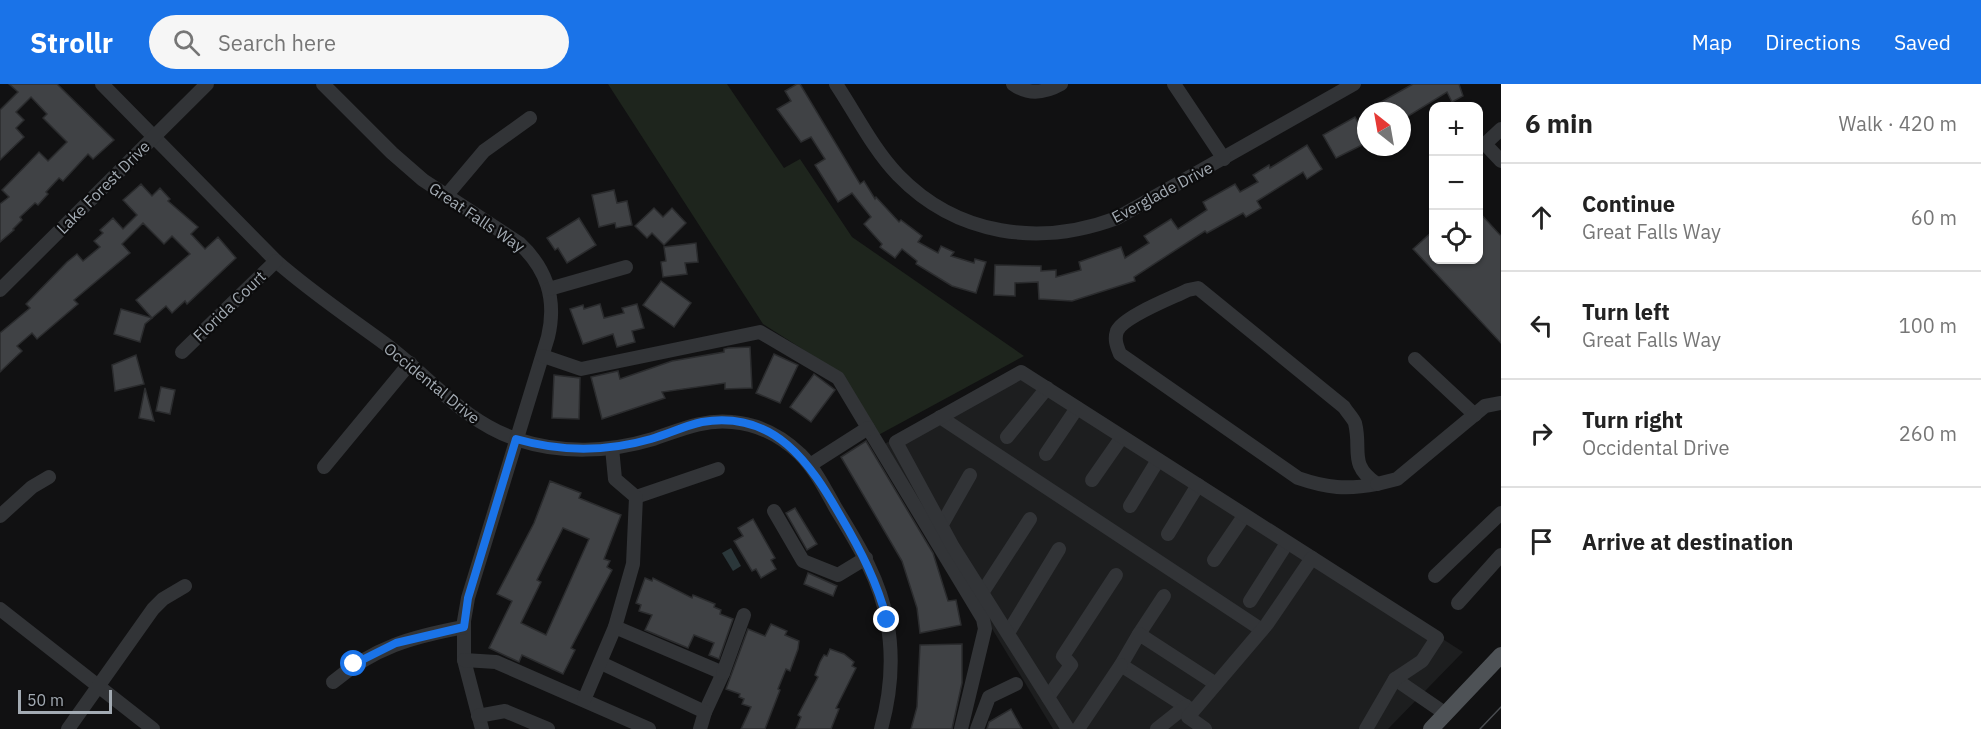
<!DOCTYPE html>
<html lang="en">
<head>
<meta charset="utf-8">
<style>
  body { margin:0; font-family:"IBM Plex Sans",sans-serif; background:#f6f6f6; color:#222 }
  .controls { position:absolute; right:18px; top:18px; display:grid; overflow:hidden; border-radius:12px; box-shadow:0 2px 4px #0004 }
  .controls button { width:54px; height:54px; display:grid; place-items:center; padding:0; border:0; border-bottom:2px solid #e0e0e0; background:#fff; color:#222; font:30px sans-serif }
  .compass { position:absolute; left:1357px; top:18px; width:54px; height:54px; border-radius:50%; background:#fff; box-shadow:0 2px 4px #0004; rotate:329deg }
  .scale { position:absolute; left:18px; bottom:15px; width:94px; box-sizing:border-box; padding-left:6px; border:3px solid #a3abb3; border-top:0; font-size:16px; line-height:21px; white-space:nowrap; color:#a3abb3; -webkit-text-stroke:4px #0c0c0d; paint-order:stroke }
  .stop { position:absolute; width:18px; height:18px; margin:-14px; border:4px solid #1a73e8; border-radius:50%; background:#fff }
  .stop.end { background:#1a73e8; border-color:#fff; box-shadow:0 2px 6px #0008 }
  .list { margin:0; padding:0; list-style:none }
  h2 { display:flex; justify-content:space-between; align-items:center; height:78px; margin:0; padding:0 24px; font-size:26px }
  h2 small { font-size:20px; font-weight:400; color:#767676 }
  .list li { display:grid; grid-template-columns:39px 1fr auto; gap:18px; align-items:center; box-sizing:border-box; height:108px; padding:0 24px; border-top:2px solid #e0e0e0 }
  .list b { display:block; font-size:22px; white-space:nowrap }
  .list p { margin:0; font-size:20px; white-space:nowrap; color:#767676 }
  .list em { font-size:20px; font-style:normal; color:#767676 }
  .icon { flex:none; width:33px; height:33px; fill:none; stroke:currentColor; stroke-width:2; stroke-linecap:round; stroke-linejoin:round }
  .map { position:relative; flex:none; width:1501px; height:645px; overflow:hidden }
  header { display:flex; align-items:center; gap:36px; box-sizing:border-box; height:84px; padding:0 30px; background:#1a73e8; color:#fff }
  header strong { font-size:28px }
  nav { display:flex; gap:33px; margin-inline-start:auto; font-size:21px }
  .search { width:420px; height:54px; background:#f6f6f6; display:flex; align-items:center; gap:15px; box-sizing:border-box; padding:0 21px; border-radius:33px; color:#767676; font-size:22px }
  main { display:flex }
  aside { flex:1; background:#fff }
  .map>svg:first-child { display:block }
  .built { fill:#1d1e1f }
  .green { fill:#1e251d }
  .water { fill:#2b373a }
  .building { fill:#404245; stroke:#2b2c2e; stroke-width:1.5; fill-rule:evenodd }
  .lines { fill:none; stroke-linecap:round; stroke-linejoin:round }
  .minor { stroke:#323437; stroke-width:14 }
  .major { stroke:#4e5256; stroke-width:16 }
  .tram { stroke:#494c50; stroke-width:1.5 }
  .route { stroke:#1a73e8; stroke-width:8 }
  .labels { text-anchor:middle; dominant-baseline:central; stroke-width:4.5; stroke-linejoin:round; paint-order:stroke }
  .street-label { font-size:16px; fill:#a3abb3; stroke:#0c0c0d }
</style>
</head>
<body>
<header>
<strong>Strollr</strong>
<div class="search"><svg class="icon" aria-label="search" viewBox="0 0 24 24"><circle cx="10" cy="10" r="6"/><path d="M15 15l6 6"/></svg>Search here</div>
<nav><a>Map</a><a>Directions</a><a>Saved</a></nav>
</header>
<main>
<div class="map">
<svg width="1501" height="645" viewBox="0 0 1501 645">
  <rect width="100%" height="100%" fill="#111112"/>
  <polygon class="built" points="1019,284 1463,568 1388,645 1053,645 881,362"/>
  <polygon class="green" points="608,0 727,0 784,84 800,75 852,153 1024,272 871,355 840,289 763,240"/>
  <polygon class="water" points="731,464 741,482 733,487 722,469"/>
  <g class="building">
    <polygon points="9,0 57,0 114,56 93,75 88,70 63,97 59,94 46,108 48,110 38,121 35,119 20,133 22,136 13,145 14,146 0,158 0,120 9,113 2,106 39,68 48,77 67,58 43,34 47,30 31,13 16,28 24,36 16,44 24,53 0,76 0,26 18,8"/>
    <polygon points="797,0 800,0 860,100 864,97 875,115 876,113 899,138 901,136 922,152 918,158 938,169 941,162 954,168 951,172 974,179 975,175 986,178 976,209 952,202 916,180 917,177 902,165 895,174 880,163 882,160 864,140 871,133 852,109 838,118 815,81 825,75 811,53 801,58 777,25 791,17 785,7"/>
    <polygon points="1413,0 1459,0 1463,12 1452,18 1447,8 1402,36 1402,27 1365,27"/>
    <polygon points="1355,33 1359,40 1366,37 1366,59 1336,74 1323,51"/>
    <polygon points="1307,61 1322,85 1307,95 1303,88 1257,117 1261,124 1246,133 1243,129 1207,149 1205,147 1134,193 1135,197 1072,217 1039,215 1038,198 1015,199 1015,212 994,211 995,181 1041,182 1041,187 1056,186 1056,193 1081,186 1079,178 1121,163 1125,174 1149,159 1144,152 1171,135 1178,145 1207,126 1203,118 1235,100 1240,108 1258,98 1253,91 1269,81 1270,84"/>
    <polygon points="141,100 152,112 160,104 170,115 168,117 198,143 191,150 205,165 218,153 236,174 187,220 185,217 172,229 166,222 152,234 136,216 190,170 172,152 164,160 143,139 122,160 130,169 74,216 78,220 37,255 32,249 17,262 22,267 0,288 0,249 30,224 26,220 67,178 77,170 83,177 100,163 94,157 103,149 100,146 113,134 123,145 137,131 123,116"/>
    <polygon points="614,106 617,119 627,117 632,141 616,144 615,139 599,143 592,111"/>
    <polygon points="654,124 663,133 672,124 686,139 664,161 652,149 647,154 635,142"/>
    <polygon points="1479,128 1501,152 1501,259 1413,165 1434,146 1434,176 1479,176"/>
    <polygon points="579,134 596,161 567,179 558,164 555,166 547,154"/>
    <polygon points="696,159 698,178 685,179 687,190 663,193 661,178 666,177 664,163"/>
    <polygon points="661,197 691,219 674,243 643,221"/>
    <polygon points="600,220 604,234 624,229 622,224 637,220 644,244 632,247 635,258 617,263 613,250 583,260 570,225 583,221 584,225"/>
    <polygon points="121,225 152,234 145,240 140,258 114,250"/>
    <polygon points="750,263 752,304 725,305 725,299 662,308 665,314 602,335 591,293 618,287 620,295 672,277 724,268 724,265 728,264"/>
    <polygon points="774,270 798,281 780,319 756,309"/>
    <polygon points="136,271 144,300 115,307 112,281"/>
    <polygon points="814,290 835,306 811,338 790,323"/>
    <polygon points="554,291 580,294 579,335 552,334"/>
    <polygon points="161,303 175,306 170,330 156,327"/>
    <polygon points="145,304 154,337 139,334"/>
    <polygon points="866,357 933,469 948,517 956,516 961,541 920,549 917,524 902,477 841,373"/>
    <path d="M550 397 581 409 579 414 621 431 604 475 610 477 607 483 612 486 571 564 575 566 563 590 522 571 519 578 489 564 512 517 497 510 534 439ZM563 444 589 455 546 551 521 539 541 498 537 496Z"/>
    <polygon points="795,424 817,460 807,466 786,429"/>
    <polygon points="753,435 775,474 771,476 776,485 761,494 756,485 752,487 734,457 743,452 738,444"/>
    <polygon points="808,489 837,502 833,512 804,500"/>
    <polygon points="645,494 652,497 653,494 692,514 693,511 715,520 714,523 721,526 720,530 733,535 719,575 709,571 714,559 694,551 688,564 645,546 652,531 639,527 641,521 636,519"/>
    <polygon points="771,540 787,547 785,551 799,557 798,565 790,587 786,585 778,605 780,606 765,645 741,645 751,623 742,620 744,615 739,613 740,610 726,605 748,545 765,552"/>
    <polygon points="962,560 962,599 952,645 911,645 917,623 920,561"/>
    <polygon points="830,565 844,570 854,578 852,582 856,584 836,624 839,625 831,645 796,645 801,633 798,631 818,593 815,591 820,578 824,571 827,572"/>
    <polygon points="1011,625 1022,645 987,645 989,638"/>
  </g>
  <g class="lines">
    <g class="minor">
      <path d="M102 0 276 177C310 207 347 232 384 259 429 292 464 339 519 356 562 370 610 368 653 355 680 346 703 335 732 338 758 340 781 352 800 370 815 385 825 405 835 423 857 459 880 495 887 537 894 574 891 609 881 645"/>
      <path d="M323 0 392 69 423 96 519 159C547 185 557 215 548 253L468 514 464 537V576L482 645"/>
      <path d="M836 0C856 30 873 65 898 91 957 152 1040 163 1117 134L1354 0"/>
      <path d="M1013 0C1028 11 1045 9 1061 0"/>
      <polyline points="1174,0 1224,75"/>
      <polyline points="1501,45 1485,60 1501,77"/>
      <polyline points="446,112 484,67 530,34"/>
      <path d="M1198 204 1344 323C1347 328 1353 334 1355 339 1362 367 1348 380 1377 400 1347 406 1327 404 1298 394L1120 270C1117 262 1114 256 1117 247 1124 232 1172 214 1188 206Z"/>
      <polyline points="549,205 626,183"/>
      <polyline points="0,206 207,0"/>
      <polyline points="182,268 276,177"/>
      <polyline points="543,272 581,285 760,248 838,294 983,535 985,545 961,645"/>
      <polyline points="1415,275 1475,331"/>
      <polyline points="940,333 1262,546"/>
      <polyline points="1007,353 1047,304"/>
      <polyline points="1046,370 1077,324"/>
      <polyline points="810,381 868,344"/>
      <polyline points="324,383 410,279"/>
      <polyline points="1092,396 1122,353"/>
      <polyline points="1377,400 1397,395 1485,322 1501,319"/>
      <polyline points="636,413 718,385"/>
      <polyline points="1130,422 1158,376"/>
      <polyline points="774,427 803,477 838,491 866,474"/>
      <polyline points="0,432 32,403 49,393"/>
      <polyline points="941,442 970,391"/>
      <polyline points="1168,450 1198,401"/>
      <polyline points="1214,476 1244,432"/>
      <polyline points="1435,492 1501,429"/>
      <polyline points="982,509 1030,435"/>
      <polyline points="1250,517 1287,459"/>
      <polyline points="1458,519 1501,471"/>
      <polyline points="0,525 153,645"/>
      <polyline points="615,543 723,589 705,628"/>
      <polyline points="1008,549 1059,465"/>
      <polyline points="1139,550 1164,512"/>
      <polyline points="464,576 496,578 649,645"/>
      <polyline points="601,579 705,628 700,645"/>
      <polyline points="723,589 744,531"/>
      <polyline points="1395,595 1446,630"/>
      <path d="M333 598C375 563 411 553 464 543"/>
      <polyline points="1048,613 1071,581 1063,572 1116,491"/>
      <polyline points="584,616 615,543 633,480 636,413 615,395 612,364"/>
      <polyline points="1193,627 1121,581 1139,550 1216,600"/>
      <polyline points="478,632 505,627 548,645"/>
      <polyline points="68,645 153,525 163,515 185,502"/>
      <polyline points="977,645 989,613 1016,600"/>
      <polyline points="1068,645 953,463 896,358 1021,288 1312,474"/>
      <polyline points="1078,645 1121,581"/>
      <polyline points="1157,645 1186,622"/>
      <polyline points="1205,645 1188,633 1267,540 1312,474 1437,554 1422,577 1395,595 1366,645"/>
    </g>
    <polyline class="major" points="1431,645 1501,571"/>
    <polyline class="tram" points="1480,645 1501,623"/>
  </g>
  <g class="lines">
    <path class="route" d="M354 580 396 559 464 543 468 514 516 355C561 368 606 368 651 355 668 350 684 342 702 338 775 326 810 379 841 433 861 467 877 498 887 536"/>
  </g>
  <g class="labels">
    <g class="street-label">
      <text transform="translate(103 103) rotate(-45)">Lake Forest Drive</text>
      <text transform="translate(1162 108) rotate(-28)">Everglade Drive</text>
      <text transform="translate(477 133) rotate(34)">Great Falls Way</text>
      <text transform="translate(229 222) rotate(-44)">Florida Court</text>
      <text transform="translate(432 299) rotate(39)">Occidental Drive</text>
    </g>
  </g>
</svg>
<div class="controls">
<button>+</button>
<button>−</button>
<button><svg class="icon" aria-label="locate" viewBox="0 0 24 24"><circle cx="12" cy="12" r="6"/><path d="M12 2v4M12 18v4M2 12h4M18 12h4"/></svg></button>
</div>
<svg class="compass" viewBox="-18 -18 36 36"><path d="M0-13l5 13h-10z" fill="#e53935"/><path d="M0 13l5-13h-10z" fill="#767676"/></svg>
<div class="scale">50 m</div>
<div class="stop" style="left:354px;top:580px"></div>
<div class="stop end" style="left:887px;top:536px"></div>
</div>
<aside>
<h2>6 min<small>Walk · 420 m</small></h2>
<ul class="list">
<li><svg class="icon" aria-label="ahead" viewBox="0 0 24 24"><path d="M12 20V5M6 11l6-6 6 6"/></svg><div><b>Continue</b><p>Great Falls Way</p></div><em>60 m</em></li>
<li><svg class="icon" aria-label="left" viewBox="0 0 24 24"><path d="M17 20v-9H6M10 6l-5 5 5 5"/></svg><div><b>Turn left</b><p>Great Falls Way</p></div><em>100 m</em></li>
<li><svg class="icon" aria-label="right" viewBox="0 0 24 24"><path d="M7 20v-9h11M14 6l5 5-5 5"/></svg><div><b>Turn right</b><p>Occidental Drive</p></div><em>260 m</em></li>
<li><svg class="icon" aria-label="arrive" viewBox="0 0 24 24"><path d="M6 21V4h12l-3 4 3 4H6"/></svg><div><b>Arrive at destination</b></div></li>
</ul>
</aside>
</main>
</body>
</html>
